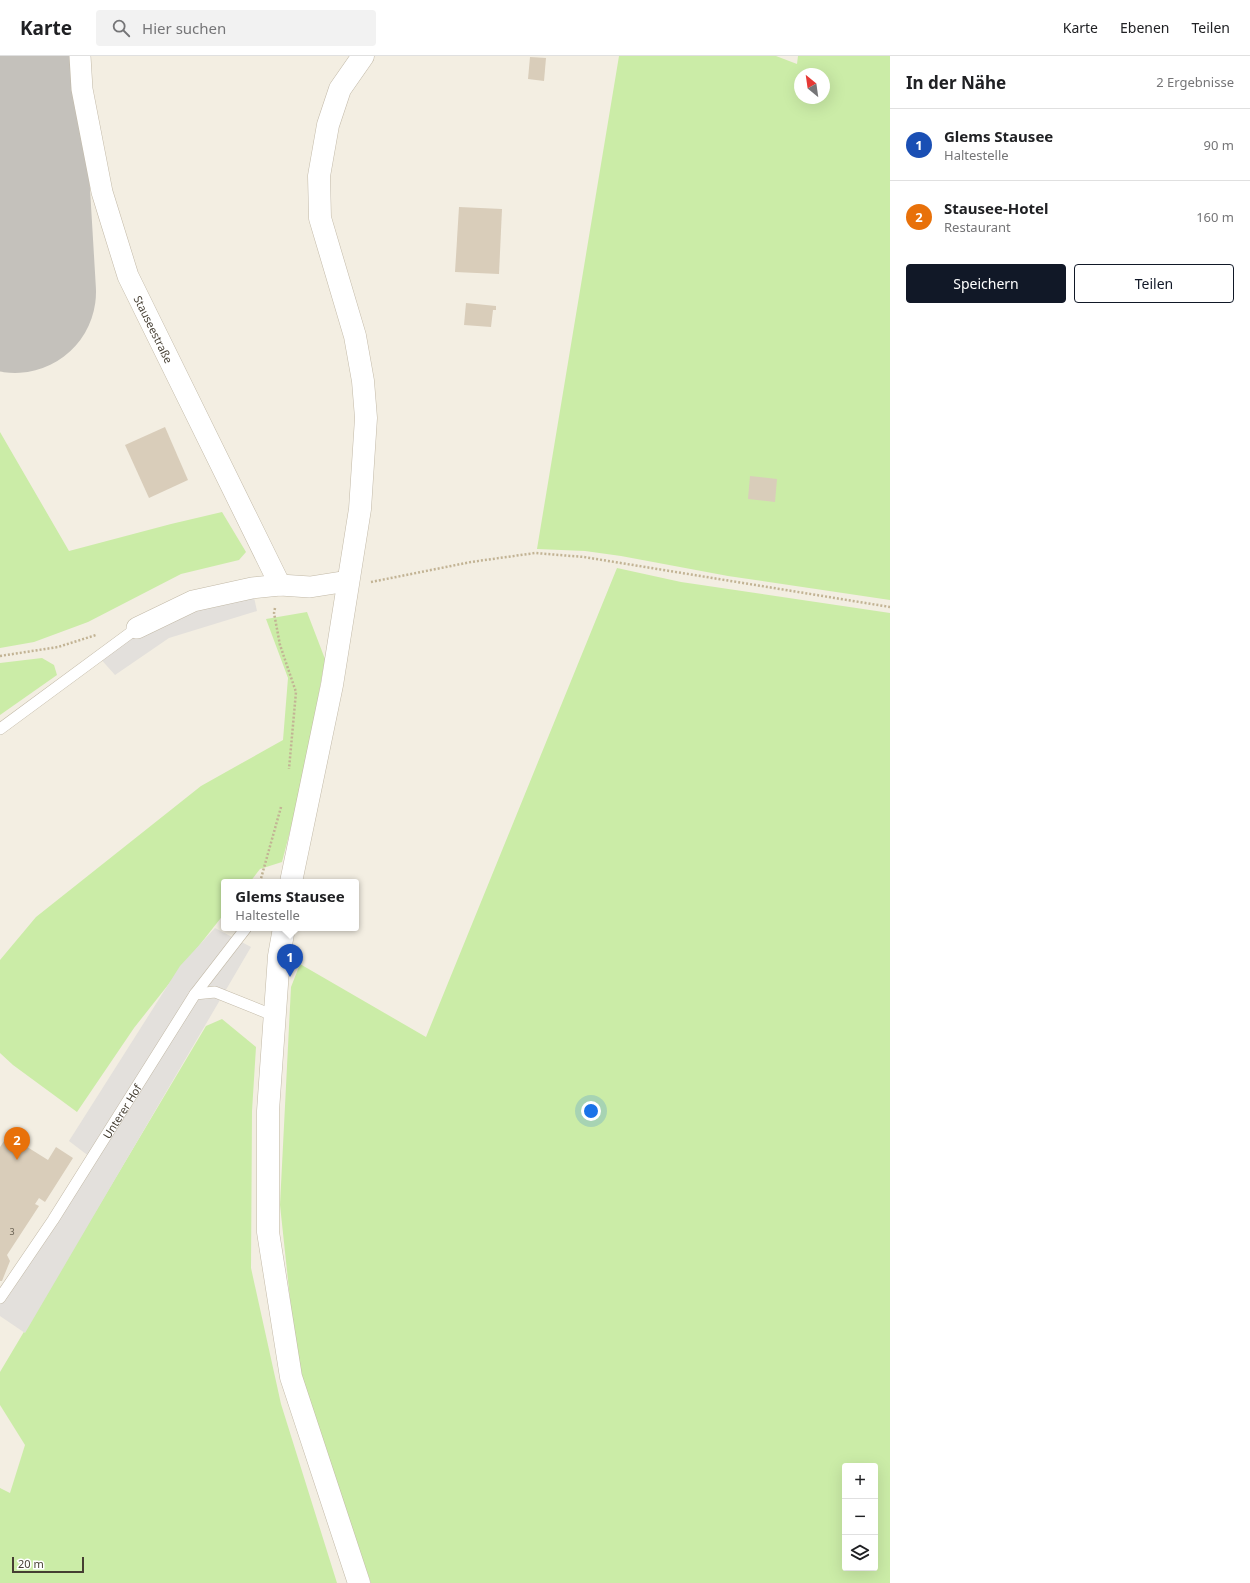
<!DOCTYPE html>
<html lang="de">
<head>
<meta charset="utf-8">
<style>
  body { margin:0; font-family:"Noto Sans",sans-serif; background:#f2f2f2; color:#202124 }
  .controls { position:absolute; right:12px; bottom:12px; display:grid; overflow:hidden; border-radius:4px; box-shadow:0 4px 16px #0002 }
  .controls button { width:36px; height:36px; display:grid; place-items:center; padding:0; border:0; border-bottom:1px solid #e0e0e0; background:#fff; color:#202124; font:20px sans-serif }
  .compass { position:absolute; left:794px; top:12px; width:36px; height:36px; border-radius:50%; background:#fff; box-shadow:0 4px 16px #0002; rotate:331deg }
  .scale { position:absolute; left:12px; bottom:10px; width:72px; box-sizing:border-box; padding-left:4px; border:2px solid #453e32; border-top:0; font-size:11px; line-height:14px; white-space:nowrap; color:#453e32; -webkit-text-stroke:3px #fff; paint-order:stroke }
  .you { position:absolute; left:591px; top:1055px; width:14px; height:14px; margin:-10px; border:3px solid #fff; border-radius:50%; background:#1a73e8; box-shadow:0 0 0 6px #1a73e833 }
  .badge { display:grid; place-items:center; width:26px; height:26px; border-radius:50%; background:#111827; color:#fff; font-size:13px; font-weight:700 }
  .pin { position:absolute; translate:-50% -33px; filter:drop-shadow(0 1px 2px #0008) }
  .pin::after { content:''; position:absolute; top:21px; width:14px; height:12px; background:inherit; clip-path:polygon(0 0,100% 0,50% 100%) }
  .popup { position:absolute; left:221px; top:823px; width:138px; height:52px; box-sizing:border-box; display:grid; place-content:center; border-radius:4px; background:#fff; filter:drop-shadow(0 1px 3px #0005); font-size:13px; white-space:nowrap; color:#757577 }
  .popup b { font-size:15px; color:#202124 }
  .popup::after { content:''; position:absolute; left:50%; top:100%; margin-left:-8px; border:8px solid transparent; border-top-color:#fff }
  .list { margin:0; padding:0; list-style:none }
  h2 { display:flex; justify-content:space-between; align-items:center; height:52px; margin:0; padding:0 16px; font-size:17px }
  h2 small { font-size:13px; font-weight:400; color:#757577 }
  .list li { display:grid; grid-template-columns:26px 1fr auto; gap:12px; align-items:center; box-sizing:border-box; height:72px; padding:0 16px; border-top:1px solid #e0e0e0 }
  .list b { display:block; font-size:15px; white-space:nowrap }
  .list p { margin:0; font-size:13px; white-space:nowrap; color:#757577 }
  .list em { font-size:13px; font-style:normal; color:#757577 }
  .actions { display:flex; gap:8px; padding:12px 16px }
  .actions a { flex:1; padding:9px 0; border:1px solid #111827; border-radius:4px; text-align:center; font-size:14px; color:#111827 }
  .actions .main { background:#111827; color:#fff }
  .icon { flex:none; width:22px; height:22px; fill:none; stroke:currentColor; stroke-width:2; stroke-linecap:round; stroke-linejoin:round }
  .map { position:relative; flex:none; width:890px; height:1527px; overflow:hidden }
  header { display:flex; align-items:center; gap:24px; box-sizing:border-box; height:56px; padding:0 20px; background:#fff; border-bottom:1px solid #e0e0e0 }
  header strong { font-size:19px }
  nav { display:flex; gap:22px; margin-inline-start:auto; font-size:14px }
  .search { width:280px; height:36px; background:#f2f2f2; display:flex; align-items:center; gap:10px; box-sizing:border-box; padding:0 14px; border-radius:4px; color:#757577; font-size:15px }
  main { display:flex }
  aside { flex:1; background:#fff }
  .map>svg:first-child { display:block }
  .green { fill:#cbeca7; fill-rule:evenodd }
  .parking { fill:#e3e0dc }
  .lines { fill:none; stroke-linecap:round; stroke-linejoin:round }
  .runway { stroke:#c4c1bb; stroke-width:162 }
  .building { fill:#d9cdba }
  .service-casing { stroke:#c2b9a7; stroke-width:12 }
  .minor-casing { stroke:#c2b9a7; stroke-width:22 }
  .tertiary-casing { stroke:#c2b9a7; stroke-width:23 }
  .path { stroke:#c2b394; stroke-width:2.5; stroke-dasharray:2 2; stroke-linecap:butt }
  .service { stroke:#fff; stroke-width:11 }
  .minor { stroke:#fff; stroke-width:21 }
  .tertiary { stroke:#fff; stroke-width:22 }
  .labels { text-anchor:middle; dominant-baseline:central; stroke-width:3; stroke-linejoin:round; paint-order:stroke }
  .number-label { font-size:9px; fill:#6a6254 }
  .street-label { font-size:11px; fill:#453e32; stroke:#fff }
</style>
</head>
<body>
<header>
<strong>Karte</strong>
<div class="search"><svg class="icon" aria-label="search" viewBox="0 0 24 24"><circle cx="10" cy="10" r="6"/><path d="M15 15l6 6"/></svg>Hier suchen</div>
<nav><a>Karte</a><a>Ebenen</a><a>Teilen</a></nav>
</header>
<main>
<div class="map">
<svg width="890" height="1527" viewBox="0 0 890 1527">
  <rect width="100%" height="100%" fill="#f3eee2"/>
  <g class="green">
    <path d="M619 0H776L797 8 798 0H890V544L728 520 621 500 585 495 537 493ZM800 18H824V42H800Z"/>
    <polygon points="0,376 69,495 171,468 222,456 246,496 239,504 181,518 88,566 34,586 0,592"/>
    <path d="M617 512 681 526 890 557V1527H371L299 1327 280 1149 291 931 300 908 426 981ZM845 1410H875V1512H845Z"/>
    <polygon points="307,556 325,603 304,721 282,806 260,813 250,826 224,826 224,858 134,972 77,1056 13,1009 0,997 0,904 36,861 201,730 283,684 288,622 266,563"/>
    <polygon points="42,602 54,609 57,619 0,659 0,607"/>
    <polygon points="222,963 256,991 252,1055 251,1212 281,1348 337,1527 0,1527 0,1432 10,1437 25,1389 0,1349 0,1316 206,970"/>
  </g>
  <g class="parking">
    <polygon points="252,532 257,555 169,582 115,619 98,600 137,572"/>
    <polygon points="215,872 251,891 25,1277 0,1260 0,1244 90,1101 69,1085 180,910"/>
  </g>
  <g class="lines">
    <polyline class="runway" points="1,0 15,236"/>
  </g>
  <g class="building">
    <polygon points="530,1 546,2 544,25 528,23"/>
    <polygon points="459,151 502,153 499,218 455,216"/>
    <polygon points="466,247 496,250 496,254 493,254 491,271 464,269"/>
    <polygon points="165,371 188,424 149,442 125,389"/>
    <polygon points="750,420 777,423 775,446 748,443"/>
    <polygon points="8,1079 48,1104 56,1091 73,1102 45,1146 39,1142 35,1148 39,1150 7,1199 10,1205 2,1225 0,1225 0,1091"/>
  </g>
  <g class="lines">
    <g class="service-casing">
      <g id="service">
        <polyline points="0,673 137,572"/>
        <polyline points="195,938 246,872"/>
        <path id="s1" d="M0 1242 53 1164 195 938 215 936 275 960"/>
      </g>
    </g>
    <g class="minor-casing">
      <g id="minor">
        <path id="s2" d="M80 0 82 33 102 136 128 220 280 529"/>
        <polyline points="137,572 193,545 252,532 280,529 310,531 348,525"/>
      </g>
    </g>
    <g class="tertiary-casing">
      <g id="tertiary">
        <polyline points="291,826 332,629 360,453 366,362 363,325 355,280 320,162 319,120 328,69 340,33 363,0"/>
        <polyline points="284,872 279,900 268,1055 268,1176 291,1321 359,1527"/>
      </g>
    </g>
    <g class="path">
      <polyline points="371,526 471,506 535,497 584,501 890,551"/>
      <polyline points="275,552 274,557 280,589 296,636 289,713"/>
      <polyline points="0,600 58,591 96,579"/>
      <polyline points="260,826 281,751"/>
    </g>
    <use href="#service" class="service"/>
    <use href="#minor" class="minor"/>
    <use href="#tertiary" class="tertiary"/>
  </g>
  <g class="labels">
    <g class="number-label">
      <text x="12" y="1175">3</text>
    </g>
    <g class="street-label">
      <text stroke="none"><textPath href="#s2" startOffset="285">Stauseestraße</textPath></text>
      <text stroke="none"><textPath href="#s1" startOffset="223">Unterer Hof</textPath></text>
    </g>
  </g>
</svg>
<div class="controls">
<button>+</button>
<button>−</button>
<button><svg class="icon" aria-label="layers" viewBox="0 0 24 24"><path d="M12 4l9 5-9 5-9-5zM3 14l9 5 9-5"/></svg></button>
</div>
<svg class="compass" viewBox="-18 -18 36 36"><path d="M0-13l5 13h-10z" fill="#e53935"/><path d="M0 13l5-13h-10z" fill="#757577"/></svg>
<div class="scale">20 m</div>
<div class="you"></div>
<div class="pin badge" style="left:290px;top:921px;background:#1a4fb4">1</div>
<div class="popup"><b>Glems Stausee</b>Haltestelle</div>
<div class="pin badge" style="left:17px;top:1104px;background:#e8710a">2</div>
</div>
<aside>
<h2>In der Nähe<small>2 Ergebnisse</small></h2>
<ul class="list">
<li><span class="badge" style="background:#1a4fb4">1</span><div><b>Glems Stausee</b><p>Haltestelle</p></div><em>90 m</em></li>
<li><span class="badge" style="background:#e8710a">2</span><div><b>Stausee-Hotel</b><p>Restaurant</p></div><em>160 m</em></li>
</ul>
<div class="actions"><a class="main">Speichern</a><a>Teilen</a></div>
</aside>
</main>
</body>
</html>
